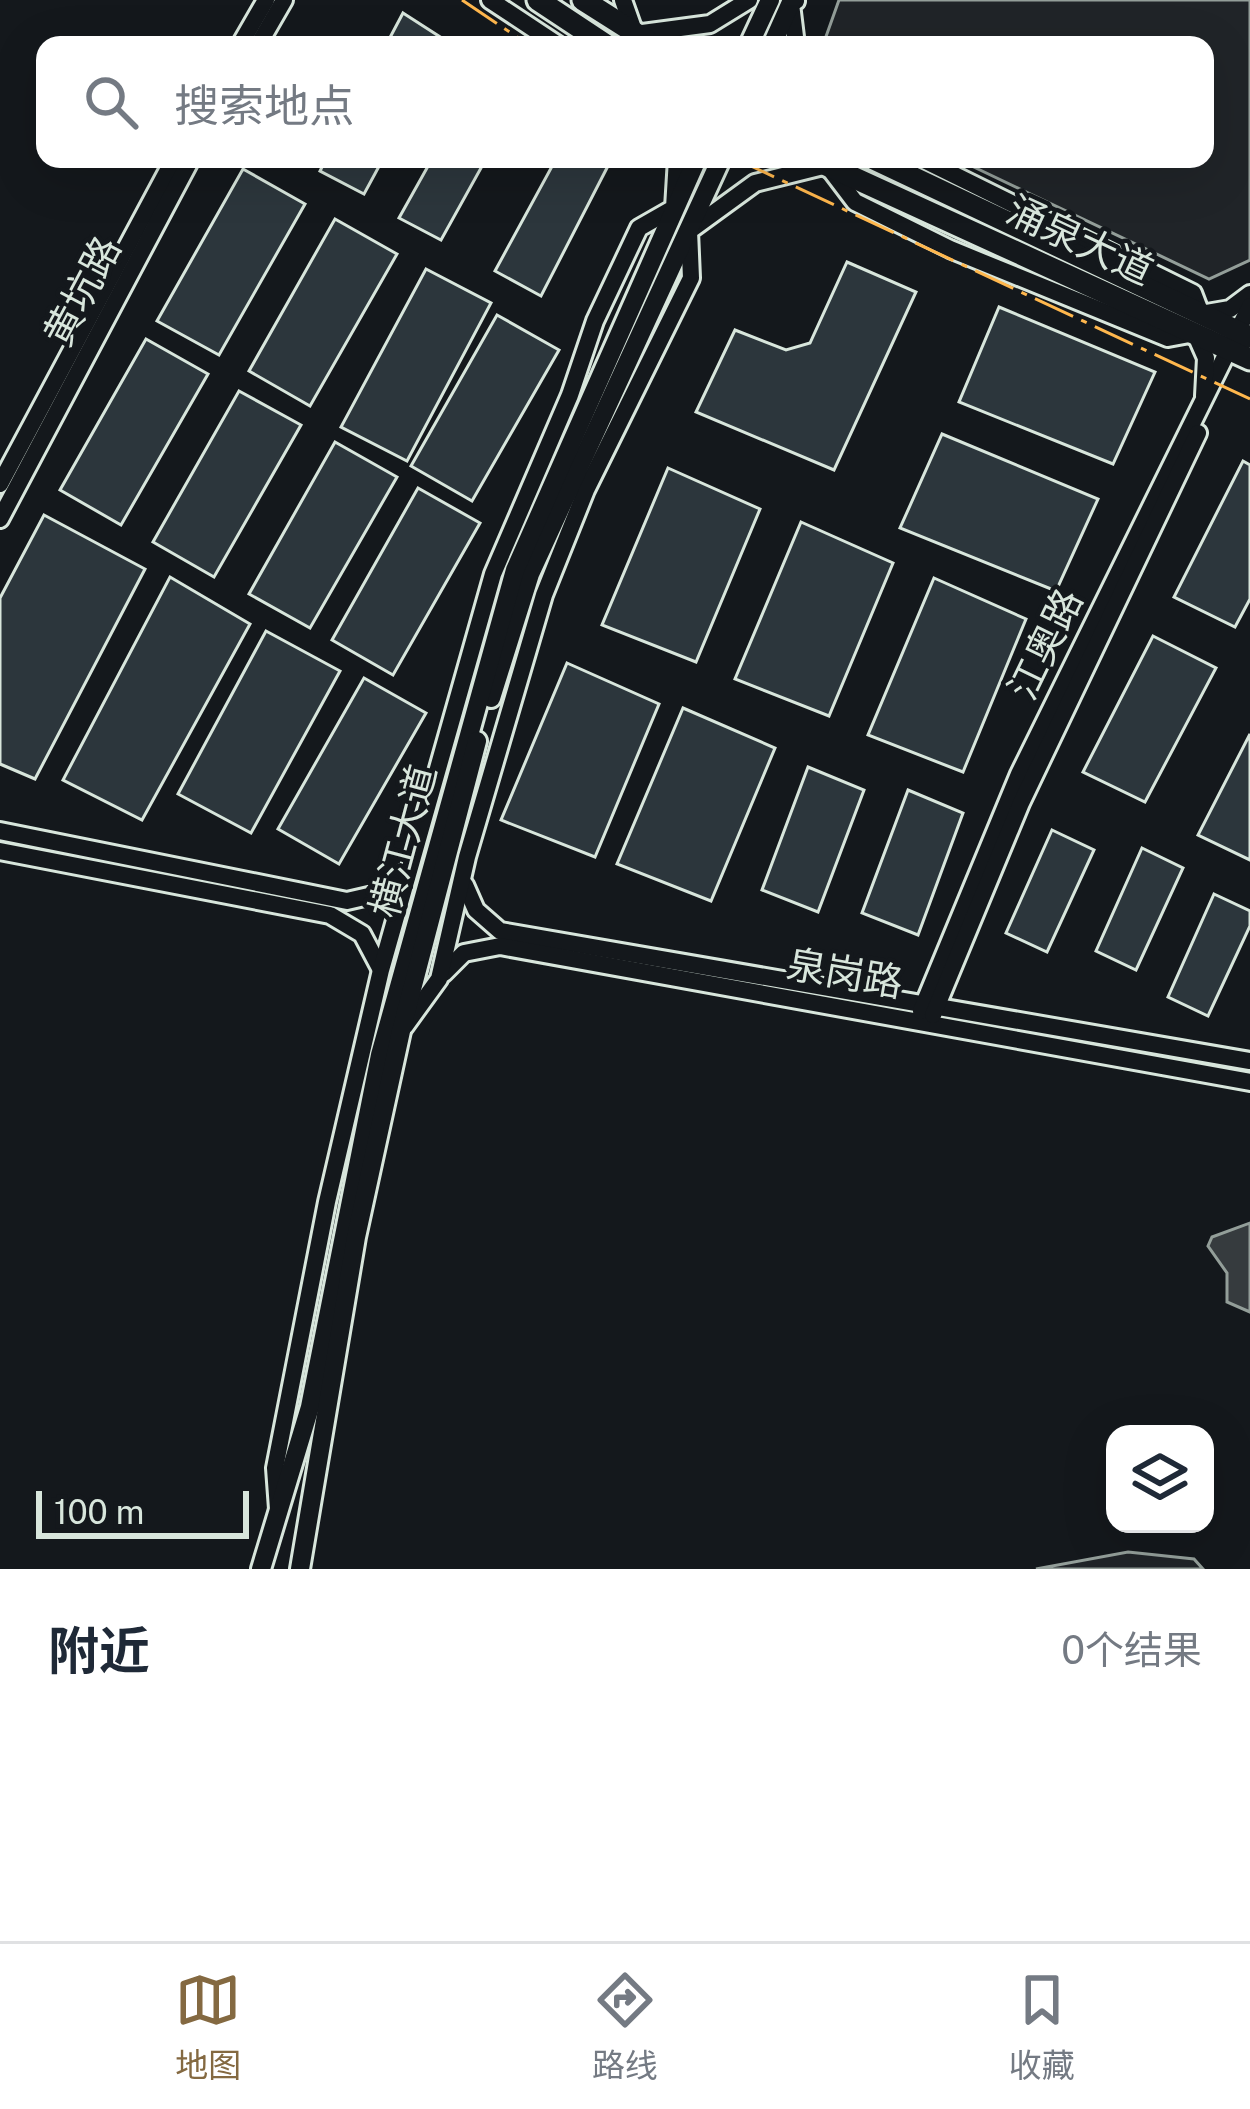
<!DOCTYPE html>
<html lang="zh">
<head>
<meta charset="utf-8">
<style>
  body { margin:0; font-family:"Public Sans","Noto Sans SC",sans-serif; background:#f2f2f3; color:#1f2937 }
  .controls { position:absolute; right:36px; bottom:36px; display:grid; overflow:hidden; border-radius:24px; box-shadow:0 12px 48px #0002 }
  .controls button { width:108px; height:108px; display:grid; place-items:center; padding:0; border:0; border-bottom:3px solid #e0e1e3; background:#fff; color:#1f2937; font:60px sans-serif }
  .scale { position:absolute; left:36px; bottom:30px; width:213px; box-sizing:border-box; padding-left:12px; border:6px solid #d8e6dc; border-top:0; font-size:33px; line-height:42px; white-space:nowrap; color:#d8e6dc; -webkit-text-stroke:9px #14181c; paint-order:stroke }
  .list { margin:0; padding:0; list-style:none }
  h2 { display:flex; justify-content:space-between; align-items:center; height:156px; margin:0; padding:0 48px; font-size:51px }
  h2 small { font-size:39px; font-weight:400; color:#747a83 }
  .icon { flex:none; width:66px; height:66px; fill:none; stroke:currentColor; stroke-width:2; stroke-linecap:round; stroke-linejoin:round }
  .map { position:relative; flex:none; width:1250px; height:1569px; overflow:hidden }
  .search { position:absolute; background:#fff; box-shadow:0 12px 48px #0002; left:36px; right:36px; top:36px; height:132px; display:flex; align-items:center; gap:30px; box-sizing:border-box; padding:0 42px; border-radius:24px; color:#747a83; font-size:45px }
  .sheet { height:372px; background:#fff }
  nav { display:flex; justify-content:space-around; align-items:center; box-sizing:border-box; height:168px; border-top:3px solid #e0e1e3; background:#fff; font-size:33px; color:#747a83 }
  nav a { display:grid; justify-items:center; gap:6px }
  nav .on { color:#846941 }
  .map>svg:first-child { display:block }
  .green { fill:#202428; stroke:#939e99; stroke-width:3 }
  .water { fill:#363b3e; stroke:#939e99; stroke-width:3 }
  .building { fill:#2c363c; stroke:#d8e6dc; stroke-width:3 }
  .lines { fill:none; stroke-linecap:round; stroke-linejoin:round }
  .tertiary-casing { stroke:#d8e6dc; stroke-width:22 }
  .secondary-casing { stroke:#d8e6dc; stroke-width:24 }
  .primary-casing { stroke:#d8e6dc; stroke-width:27 }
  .tertiary { stroke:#14181c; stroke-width:16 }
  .secondary { stroke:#14181c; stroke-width:18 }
  .primary { stroke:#14181c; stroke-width:21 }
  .power { stroke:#ffb74d; stroke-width:3; stroke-dasharray:42 9 6 9; stroke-linecap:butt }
  .labels { text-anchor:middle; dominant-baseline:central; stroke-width:9; stroke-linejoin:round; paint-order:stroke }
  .street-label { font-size:39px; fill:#d8e6dc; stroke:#14181c }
</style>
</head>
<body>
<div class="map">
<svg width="1250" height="1569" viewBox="0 0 1250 1569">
  <rect width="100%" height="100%" fill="#14181c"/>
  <g class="green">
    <polygon points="839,0 1250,0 1250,260 1209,279 957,159 1205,159 1205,45 823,45"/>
    <polygon points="1128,1552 1194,1559 1203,1569 1036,1569"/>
  </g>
  <polygon class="water" points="1250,1223 1250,1312 1227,1302 1227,1273 1208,1246 1212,1237"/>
  <g class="building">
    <polygon points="403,13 448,42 446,45 386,45"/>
    <polygon points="326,159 383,159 364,194 320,171"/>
    <polygon points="432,159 486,159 441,240 399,218"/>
    <polygon points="556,159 610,162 541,296 495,271"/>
    <polygon points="243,169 305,204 219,355 157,321"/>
    <polygon points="335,219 397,254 310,406 249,371"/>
    <polygon points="847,262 916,292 834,470 696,412 735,330 786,350 810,343"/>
    <polygon points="426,269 491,303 407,461 341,427"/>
    <polygon points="999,307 1155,372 1113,464 959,402"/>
    <polygon points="497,315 559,350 472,501 411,466"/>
    <polygon points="146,339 208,374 121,525 60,490"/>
    <polygon points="239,391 301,425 214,577 153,542"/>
    <polygon points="942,434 1098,499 1056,591 900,528"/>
    <polygon points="335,442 397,477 310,628 249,594"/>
    <polygon points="1243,461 1250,465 1250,599 1235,627 1174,597"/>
    <polygon points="668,468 760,509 696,662 602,625"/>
    <polygon points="418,488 480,523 393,675 332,640"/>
    <polygon points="44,515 145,569 35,779 0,764 0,598"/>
    <polygon points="801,522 893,563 829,716 735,679"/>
    <polygon points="170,577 250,624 142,820 63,780"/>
    <polygon points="934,578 1026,619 963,772 868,735"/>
    <polygon points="266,631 340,671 251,833 178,794"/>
    <polygon points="1153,636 1216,668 1145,802 1083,772"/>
    <polygon points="567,663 659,704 595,857 501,820"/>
    <polygon points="364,678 426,713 339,864 278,829"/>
    <polygon points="683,708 775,748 711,901 617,864"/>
    <polygon points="1250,734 1250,860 1198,835"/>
    <polygon points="808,767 864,790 818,912 762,890"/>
    <polygon points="908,790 963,813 918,935 862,913"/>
    <polygon points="1052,830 1094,850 1047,952 1006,933"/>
    <polygon points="1142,848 1183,868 1136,970 1096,951"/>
    <polygon points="1214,894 1250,911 1250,926 1208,1016 1168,997"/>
  </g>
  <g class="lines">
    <g class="tertiary-casing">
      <g id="tertiary">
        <polyline points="490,0 558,45"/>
        <polyline points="623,0 635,34 710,24 749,0"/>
        <polyline points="796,1 791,4 796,45"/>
        <polyline points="240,45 266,0"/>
        <polyline points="258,45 284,0"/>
        <polyline points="922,159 1193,293 1201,314 1230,309 1250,294"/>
        <polyline points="0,484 174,159"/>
        <polyline points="0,519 191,159"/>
        <polyline points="0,831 347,901 386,892 404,873"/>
        <polyline points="0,851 330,915 362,934 380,968"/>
        <polyline points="465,885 476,910 500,931 1250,1061"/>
        <polyline points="444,973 464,953 500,946 1250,1082"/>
        <polyline points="921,1011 1019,774 1250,306"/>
        <polyline points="933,1015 1021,803 1198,433"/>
        <polyline points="405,1026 439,979 467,857 544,595 586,490 691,278 689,231 755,183 827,165 855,202 950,249 1168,338 1195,333 1206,358 1204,396"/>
        <polyline points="278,1509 275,1468 327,1202 381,970 493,574 570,395 595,321 639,228 674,208 677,159"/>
      </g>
    </g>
    <g class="secondary-casing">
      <g id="secondary">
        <polyline points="749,45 770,0"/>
        <polyline points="772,45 792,0"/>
        <polyline points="491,698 530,574 721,159"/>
        <polyline points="261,1569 310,1407 380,1055 515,570 697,159"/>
        <polyline points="300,1569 356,1237 401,1031 477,741"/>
      </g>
    </g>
    <g class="primary-casing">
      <g id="primary">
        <polyline points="538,0 606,45"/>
        <polyline points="583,0 654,45"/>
        <polyline points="813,159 1250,359"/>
        <polyline points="874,159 1250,337"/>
      </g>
    </g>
    <use href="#tertiary" class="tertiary"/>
    <use href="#secondary" class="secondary"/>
    <use href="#primary" class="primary"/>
    <g class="power">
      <polyline points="462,0 529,45"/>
      <polyline points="736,159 1250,399"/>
    </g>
  </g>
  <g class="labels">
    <g class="street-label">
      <text transform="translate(1080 240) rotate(25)">涌泉大道</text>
      <text transform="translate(82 291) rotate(-62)">黄坑路</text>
      <text transform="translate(1045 644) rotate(-64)">江奥路</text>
      <text transform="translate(403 841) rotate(-75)">横江大道</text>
      <text transform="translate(845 973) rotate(10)">泉岗路</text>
    </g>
  </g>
</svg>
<div class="controls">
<button><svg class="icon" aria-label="layers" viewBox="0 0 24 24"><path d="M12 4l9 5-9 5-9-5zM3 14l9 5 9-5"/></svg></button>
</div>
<div class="scale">100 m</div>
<div class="search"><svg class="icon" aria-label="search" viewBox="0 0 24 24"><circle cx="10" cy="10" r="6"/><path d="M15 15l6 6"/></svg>搜索地点</div>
</div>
<section class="sheet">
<h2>附近<small>0个结果</small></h2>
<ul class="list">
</ul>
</section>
<nav>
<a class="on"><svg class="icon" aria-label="map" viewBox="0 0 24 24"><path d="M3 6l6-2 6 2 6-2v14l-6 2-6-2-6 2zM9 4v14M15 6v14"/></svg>地图</a>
<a><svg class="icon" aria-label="directions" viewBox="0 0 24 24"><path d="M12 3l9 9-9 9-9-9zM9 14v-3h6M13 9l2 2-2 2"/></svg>路线</a>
<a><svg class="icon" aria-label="saved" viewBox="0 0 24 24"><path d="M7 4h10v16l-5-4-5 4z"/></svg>收藏</a>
</nav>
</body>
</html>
